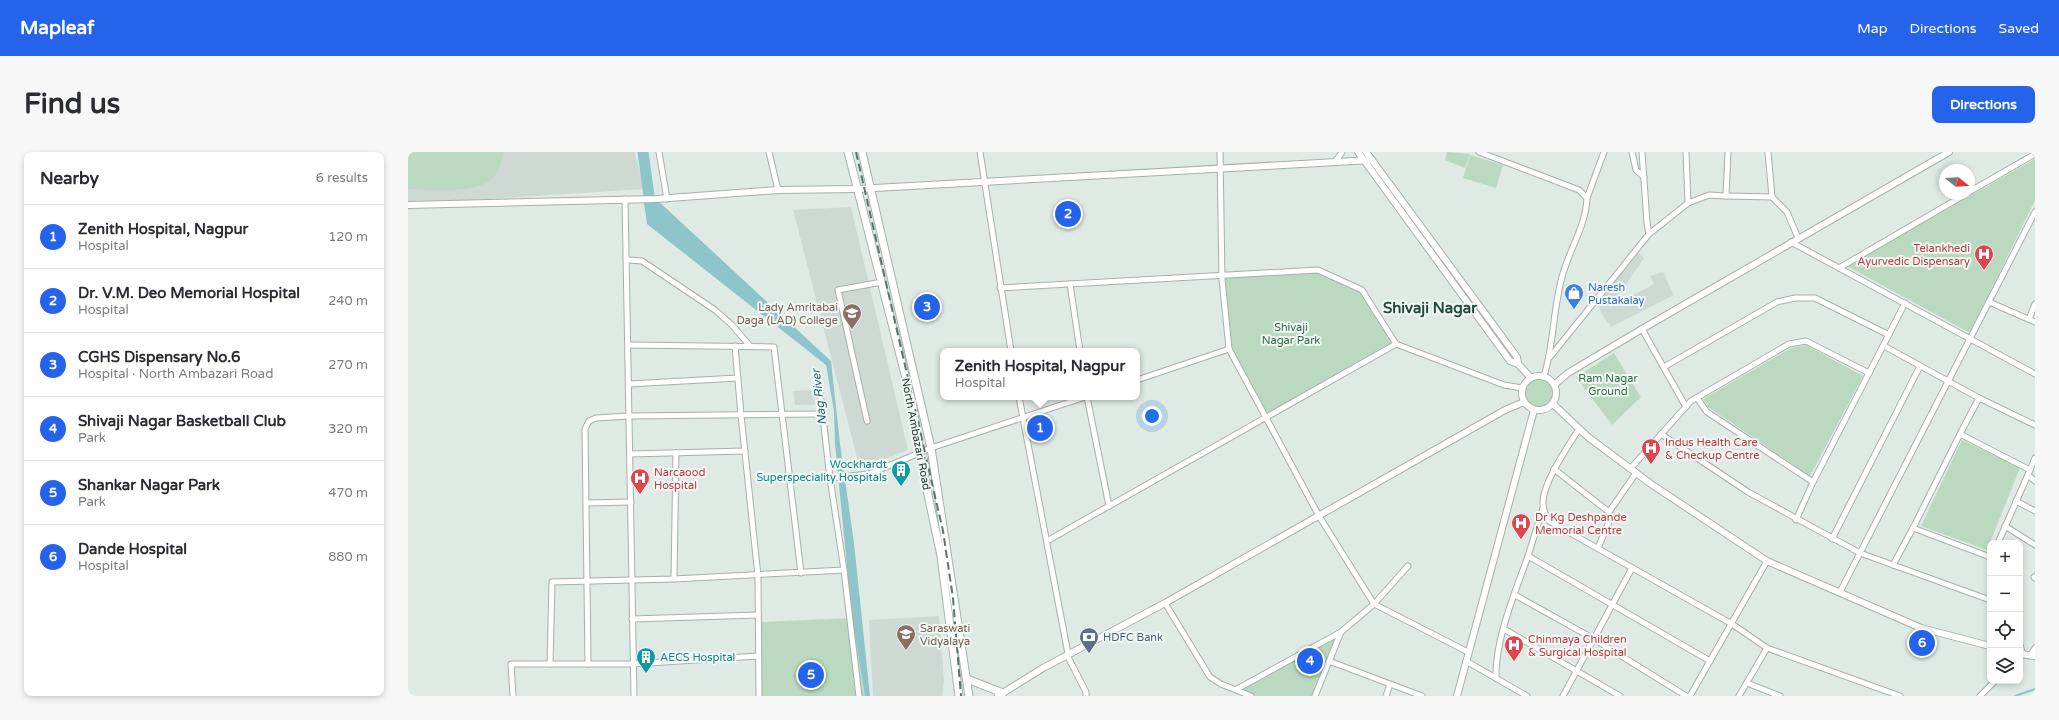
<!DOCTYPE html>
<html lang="en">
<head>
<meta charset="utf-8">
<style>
  body { margin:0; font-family:"Varela Round",sans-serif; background:#f7f7f7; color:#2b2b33 }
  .controls { position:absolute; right:12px; bottom:12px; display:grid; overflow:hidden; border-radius:8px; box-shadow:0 2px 6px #0003 }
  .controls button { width:36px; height:36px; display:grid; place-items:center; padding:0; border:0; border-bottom:1px solid #e1e1e2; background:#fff; color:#2b2b33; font:20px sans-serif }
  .compass { position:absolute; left:1531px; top:12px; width:36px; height:36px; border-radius:50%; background:#fff; box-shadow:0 2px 6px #0003; rotate:108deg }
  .you { position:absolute; left:744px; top:264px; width:14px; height:14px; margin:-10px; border:3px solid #fff; border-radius:50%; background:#1a73e8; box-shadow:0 0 0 6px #1a73e833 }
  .badge { display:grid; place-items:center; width:26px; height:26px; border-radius:50%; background:#2563eb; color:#fff; font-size:13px; font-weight:700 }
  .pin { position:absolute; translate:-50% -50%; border:2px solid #fff; box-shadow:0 1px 4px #0006 }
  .popup { position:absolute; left:532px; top:196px; width:200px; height:52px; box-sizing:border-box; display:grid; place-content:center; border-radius:8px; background:#fff; filter:drop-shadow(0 1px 3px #0005); font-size:13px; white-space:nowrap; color:#7c7c81 }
  .popup b { font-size:15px; color:#2b2b33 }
  .popup::after { content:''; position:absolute; left:50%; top:100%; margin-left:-8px; border:8px solid transparent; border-top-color:#fff }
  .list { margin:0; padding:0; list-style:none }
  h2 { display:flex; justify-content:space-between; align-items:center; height:52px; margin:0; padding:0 16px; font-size:17px }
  h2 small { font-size:13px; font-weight:400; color:#7c7c81 }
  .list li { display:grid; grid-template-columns:26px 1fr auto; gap:12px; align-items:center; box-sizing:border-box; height:64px; padding:0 16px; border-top:1px solid #e1e1e2 }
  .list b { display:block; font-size:15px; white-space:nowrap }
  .list p { margin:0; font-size:13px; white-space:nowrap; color:#7c7c81 }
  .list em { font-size:13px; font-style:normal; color:#7c7c81 }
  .icon { flex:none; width:22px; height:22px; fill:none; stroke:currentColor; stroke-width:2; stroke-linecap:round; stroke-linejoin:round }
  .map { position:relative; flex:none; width:1627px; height:544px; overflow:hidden; border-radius:8px }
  header { display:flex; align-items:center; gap:24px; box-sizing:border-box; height:56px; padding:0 20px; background:#2563eb; color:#fff }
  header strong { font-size:19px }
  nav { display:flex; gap:22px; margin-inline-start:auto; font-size:14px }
  .intro { display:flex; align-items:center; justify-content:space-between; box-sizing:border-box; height:96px; padding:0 24px }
  h1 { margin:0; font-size:28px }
  .button { padding:10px 18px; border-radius:8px; background:#2563eb; color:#fff; font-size:14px; font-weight:700 }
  main { display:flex; gap:24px; padding:0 24px }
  aside { flex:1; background:#fff; border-radius:8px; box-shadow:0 2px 6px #0003 }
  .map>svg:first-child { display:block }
  .built { fill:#cfd9d4 }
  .green { fill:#bbd9c1 }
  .water { fill:#8dc5ca }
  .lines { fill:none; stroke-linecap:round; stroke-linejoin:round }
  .stream { stroke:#8dc5ca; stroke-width:2 }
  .river { stroke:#8dc5ca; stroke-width:11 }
  .minor-casing { stroke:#a4b1ab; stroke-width:7 }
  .tertiary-casing { stroke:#a4b1ab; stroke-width:8 }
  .secondary-casing { stroke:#a1b4ac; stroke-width:9 }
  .minor { stroke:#fff; stroke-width:5 }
  .tertiary { stroke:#fff; stroke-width:6 }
  .secondary { stroke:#fff; stroke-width:7 }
  .rail { stroke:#5d746c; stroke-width:2; stroke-dasharray:8 4; stroke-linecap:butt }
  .labels { text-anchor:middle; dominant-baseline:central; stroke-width:4; stroke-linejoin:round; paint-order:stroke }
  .health-label { font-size:11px; fill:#be3a42; stroke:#f1f7f3; text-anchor:start }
  .shop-label { font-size:11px; fill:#366cbe; stroke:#f1f7f3; text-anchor:start }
  .education-label { font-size:11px; fill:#785e54; stroke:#f1f7f3; text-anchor:end }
  .park-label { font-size:11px; fill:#316b44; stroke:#f1f7f3 }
  .street-label { font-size:11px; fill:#233831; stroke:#f1f7f3 }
  .culture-label { font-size:11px; fill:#0d838f; stroke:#f1f7f3; text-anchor:end }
  .service-label { font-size:11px; fill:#4e5e75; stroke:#f1f7f3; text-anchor:start }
  .water-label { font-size:12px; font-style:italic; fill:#23676e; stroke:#f1f7f3 }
  .district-label { font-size:15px; font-weight:bold; fill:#21483c; stroke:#f1f7f3 }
</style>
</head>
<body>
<header>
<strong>Mapleaf</strong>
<nav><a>Map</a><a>Directions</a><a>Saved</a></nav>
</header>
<div class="intro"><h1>Find us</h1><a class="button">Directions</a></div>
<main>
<aside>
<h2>Nearby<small>6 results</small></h2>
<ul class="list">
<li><span class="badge">1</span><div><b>Zenith Hospital, Nagpur</b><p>Hospital</p></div><em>120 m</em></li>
<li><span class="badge">2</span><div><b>Dr. V.M. Deo Memorial Hospital</b><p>Hospital</p></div><em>240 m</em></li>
<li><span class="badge">3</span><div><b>CGHS Dispensary No.6</b><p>Hospital · North Ambazari Road</p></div><em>270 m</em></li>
<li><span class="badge">4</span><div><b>Shivaji Nagar Basketball Club</b><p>Park</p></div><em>320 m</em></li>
<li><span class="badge">5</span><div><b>Shankar Nagar Park</b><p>Park</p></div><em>470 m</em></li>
<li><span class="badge">6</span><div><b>Dande Hospital</b><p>Hospital</p></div><em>880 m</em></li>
</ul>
</aside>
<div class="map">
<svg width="1627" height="544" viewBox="0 0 1627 544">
  <rect width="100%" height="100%" fill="#e0eae5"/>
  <g class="built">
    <polygon points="0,0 226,0 237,37 0,52"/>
    <polygon points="443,55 500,298 452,317 385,58"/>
    <polygon points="1226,97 1236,106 1201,156 1246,132 1242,124 1255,120 1266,143 1203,175 1194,162 1189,150"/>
    <polygon points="405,238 407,253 387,253 385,239"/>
    <polygon points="531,464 536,529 534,544 465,544 461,468"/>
  </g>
  <g class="green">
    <path d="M0 0H95C94 9 91 22 83 28 64 42 23 38 0 37Z"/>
    <polygon points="1039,0 1062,2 1057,16 1037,8"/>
    <polygon points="1062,3 1095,13 1088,36 1055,26"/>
    <polygon points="1627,7 1627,48 1562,181 1439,114"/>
    <polygon points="909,118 954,138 988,192 858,265 821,197 814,123"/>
    <polygon points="1398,193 1455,224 1402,324 1300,255 1295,247 1383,196"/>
    <polygon points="1206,201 1233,245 1204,273 1168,225"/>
    <circle cx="1131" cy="241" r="13"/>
    <polygon points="1554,288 1612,316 1579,398 1513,374"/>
    <polygon points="444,466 457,544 353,544 353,470"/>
    <polygon points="933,480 906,544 847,544 833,537"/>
  </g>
  <polygon class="water" points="248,47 423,209 432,292 446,391 462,544 457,544 444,466 427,292 426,259 418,213 239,72 236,51"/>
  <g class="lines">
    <polyline class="stream" points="1607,544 1627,537"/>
    <polyline class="river" points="235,0 243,59"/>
    <g class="minor-casing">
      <g id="minor">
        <polyline points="251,0 259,47"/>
        <polyline points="361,0 370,38"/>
        <polyline points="572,0 603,199"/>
        <polyline points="812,0 814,127 821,197 911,364 966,452 1060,500"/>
        <path d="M1071 0 1171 38 1179 46C1178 74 1161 98 1154 125 1145 157 1146 192 1136 224"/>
        <polyline points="1224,0 1228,18 1236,25"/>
        <polyline points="1278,0 1280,51"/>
        <polyline points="1360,0 1364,45 1379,60 1390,86"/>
        <polyline points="927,10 934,0"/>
        <polyline points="1561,40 1627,2"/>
        <polyline points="1318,44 1364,45"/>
        <polyline points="1179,46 1196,0"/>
        <polyline points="217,47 226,544"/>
        <polyline points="1241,82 1280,51 1301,43 1318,44 1320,0"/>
        <polyline points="1383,90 1627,222"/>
        <polyline points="220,108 234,109 307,158 324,173 342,194"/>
        <polyline points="1431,116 1558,42"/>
        <polyline points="662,132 672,199"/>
        <polyline points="592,136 910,118 954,138 988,192 1096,233 1114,236"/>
        <polyline points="1581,150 1627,170"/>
        <polyline points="1621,167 1627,152"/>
        <polyline points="1234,177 1278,255"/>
        <polyline points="221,193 366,195 393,421"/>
        <polyline points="327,194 333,263 350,424 351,544"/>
        <polyline points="1476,194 1571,246 1627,273"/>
        <polyline points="1142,205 1241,82 1239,71 1234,0"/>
        <polyline points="1256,215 1369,150 1387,146 1407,146 1481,183"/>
        <polyline points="729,228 821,197"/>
        <polyline points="411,231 422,326 436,418 451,544"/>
        <polyline points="221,232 330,226"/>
        <polyline points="611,245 661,507 678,540 678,544"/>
        <polyline points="679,245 701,354"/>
        <polyline points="1289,246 1299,260 1405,330"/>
        <polyline points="459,269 430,138 474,130"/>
        <path d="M1171 277C1160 294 1134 332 1135 352 1135 359 1138 363 1141 369L1324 472 1359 496 1492 544"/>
        <polyline points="1253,282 1340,340 1452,401 1582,448"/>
        <polyline points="1552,282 1571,246"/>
        <polyline points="222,302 337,299"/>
        <polyline points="1146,317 1201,360 1201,370 1190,396"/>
        <polyline points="1222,317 1283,249 1381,192 1398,189 1461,221"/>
        <polyline points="1622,318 1627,306"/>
        <polyline points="1620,323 1627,329"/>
        <polyline points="422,326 461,322 523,296 677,245"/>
        <polyline points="1608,349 1627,359"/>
        <polyline points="178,351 223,350"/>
        <polyline points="1201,360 1228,321"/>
        <polyline points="1388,368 1405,330 1497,151"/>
        <polyline points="1597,374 1627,393"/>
        <polyline points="1505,376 1552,282 1622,318 1590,391"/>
        <polyline points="1424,387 1512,214"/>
        <polyline points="639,389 988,192"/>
        <polyline points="1120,404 1135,356"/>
        <polyline points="1485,413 1505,376 1582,405"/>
        <polyline points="1626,425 1627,426"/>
        <polyline points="266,427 268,301"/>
        <polyline points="1432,440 1627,60"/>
        <polyline points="1107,443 1186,487 1278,544"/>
        <polyline points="757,451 802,525 813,532 843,544"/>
        <polyline points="224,467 350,463"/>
        <polyline points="1096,477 1212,544"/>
        <polyline points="1612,493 1615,503 1612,505"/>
        <polyline points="1622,504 1627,496"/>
        <polyline points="921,509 1014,544"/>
        <polyline points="1058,509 1119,544"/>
        <polyline points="142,512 144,430 266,427 436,418"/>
        <polyline points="180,512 177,277 181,269 188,266 222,264 413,262"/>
        <path d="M1088 526C1087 487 1107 441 1120 404L1302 509"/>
        <polyline points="1339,531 1372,544"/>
        <polyline points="829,537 933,480 966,452 1000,414"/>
        <polyline points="105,544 103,512 225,512 350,504"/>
        <polyline points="907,544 933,480"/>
        <polyline points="978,544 982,532"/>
        <polyline points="1155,544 1224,416"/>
        <polyline points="1282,544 1359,409"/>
        <polyline points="1331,544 1359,496"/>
        <polyline points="1572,544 1587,529"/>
      </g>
    </g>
    <g class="tertiary-casing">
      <g id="tertiary">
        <polyline points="950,0 1102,209 1110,212 1123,226"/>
        <polyline points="958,0 1109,205 1110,212"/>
        <polyline points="0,53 248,47 370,38 449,37 964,8"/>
        <circle cx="1131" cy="241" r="17"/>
        <polyline points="1146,233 1160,221 1234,177 1541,0"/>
        <polyline points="1145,252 1180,285 1243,332 1359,409 1513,476 1582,494"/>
        <polyline points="1612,502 1627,504"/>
        <polyline points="590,544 635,516 757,451 1097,258 1116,250"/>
        <polyline points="1049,544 1126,258"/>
      </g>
    </g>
    <g class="secondary-casing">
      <g id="secondary">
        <polyline points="440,0 504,250 516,324 533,404 551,544"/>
        <polyline points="454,0 523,296 561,544"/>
        <polyline points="559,527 595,541"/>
      </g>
    </g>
    <use href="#minor" class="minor"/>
    <use href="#tertiary" class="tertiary"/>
    <use href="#secondary" class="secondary"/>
    <polyline class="rail" points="448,0 535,379 545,446 553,544"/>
  </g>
  <defs>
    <g id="hospital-pin" transform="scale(1)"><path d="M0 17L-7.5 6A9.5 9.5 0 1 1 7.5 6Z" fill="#e0444e" stroke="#f1f7f3"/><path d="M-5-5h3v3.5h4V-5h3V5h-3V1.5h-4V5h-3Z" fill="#fff"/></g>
    <g id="shop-pin" transform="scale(1)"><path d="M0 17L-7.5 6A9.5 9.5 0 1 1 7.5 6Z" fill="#3f7fe0" stroke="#f1f7f3"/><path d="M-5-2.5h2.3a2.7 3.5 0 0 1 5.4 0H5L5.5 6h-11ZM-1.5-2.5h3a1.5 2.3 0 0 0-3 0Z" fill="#fff"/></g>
    <g id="university-pin" transform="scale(1)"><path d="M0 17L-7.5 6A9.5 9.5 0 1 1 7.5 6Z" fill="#8d6e63" stroke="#f1f7f3"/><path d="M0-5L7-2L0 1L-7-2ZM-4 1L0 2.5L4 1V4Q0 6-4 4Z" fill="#fff"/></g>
    <g id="building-pin" transform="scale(1)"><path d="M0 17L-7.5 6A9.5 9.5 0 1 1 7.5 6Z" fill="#0f9aa8" stroke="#f1f7f3"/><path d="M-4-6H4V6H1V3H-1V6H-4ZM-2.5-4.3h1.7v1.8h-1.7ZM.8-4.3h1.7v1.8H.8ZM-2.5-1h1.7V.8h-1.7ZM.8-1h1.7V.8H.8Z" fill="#fff"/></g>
    <g id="school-pin" transform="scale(1)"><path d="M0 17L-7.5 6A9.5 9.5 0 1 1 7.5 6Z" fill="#8d6e63" stroke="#f1f7f3"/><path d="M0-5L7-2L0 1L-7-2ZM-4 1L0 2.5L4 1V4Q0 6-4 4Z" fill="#fff"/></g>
    <g id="bank-pin" transform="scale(1)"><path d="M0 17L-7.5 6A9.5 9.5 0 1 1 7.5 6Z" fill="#5c6f8a" stroke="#f1f7f3"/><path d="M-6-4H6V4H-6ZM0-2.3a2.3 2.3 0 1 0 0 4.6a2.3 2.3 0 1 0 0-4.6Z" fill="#fff"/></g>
  </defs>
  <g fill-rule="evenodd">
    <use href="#hospital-pin" x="1576" y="102"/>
    <use href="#shop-pin" x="1166" y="141"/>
    <use href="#university-pin" x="444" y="161"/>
    <use href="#hospital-pin" x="1243" y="296"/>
    <use href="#building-pin" x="493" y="318"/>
    <use href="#hospital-pin" x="232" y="326"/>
    <use href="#hospital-pin" x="1113" y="371"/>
    <use href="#school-pin" x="498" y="482"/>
    <use href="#bank-pin" x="681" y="485"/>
    <use href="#hospital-pin" x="1106" y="493"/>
    <use href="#building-pin" x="238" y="505"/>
  </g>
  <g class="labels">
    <g class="health-label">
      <text x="1562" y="96" text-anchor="end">Telankhedi<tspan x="1562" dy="13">Ayurvedic Dispensary</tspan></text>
      <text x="1257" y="290">Indus Health Care<tspan x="1257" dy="13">&amp; Checkup Centre</tspan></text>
      <text x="246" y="320">Narcaood<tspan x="246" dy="13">Hospital</tspan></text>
      <text x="1127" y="365">Dr Kg Deshpande<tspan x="1127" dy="13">Memorial Centre</tspan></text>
      <text x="1120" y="487">Chinmaya Children<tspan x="1120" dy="13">&amp; Surgical Hospital</tspan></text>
    </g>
    <g class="shop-label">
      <text x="1180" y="135">Naresh<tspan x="1180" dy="13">Pustakalay</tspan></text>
    </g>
    <g class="education-label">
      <text x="430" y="155">Lady Amritabai<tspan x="430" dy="13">Daga (LAD) College</tspan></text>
      <text x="512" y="476" text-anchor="start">Saraswati<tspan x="512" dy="13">Vidyalaya</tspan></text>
    </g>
    <g class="park-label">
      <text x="883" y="175">Shivaji<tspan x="883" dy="13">Nagar Park</tspan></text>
      <text x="1200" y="226">Ram Nagar<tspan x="1200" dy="13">Ground</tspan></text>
    </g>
    <g class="street-label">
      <text transform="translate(508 282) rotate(79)">North Ambazari Road</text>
    </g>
    <g class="culture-label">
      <text x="479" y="312">Wockhardt<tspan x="479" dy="13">Superspeciality Hospitals</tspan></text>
      <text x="252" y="505" text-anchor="start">AECS Hospital</text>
    </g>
    <g class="service-label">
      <text x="695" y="485">HDFC Bank</text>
    </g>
    <g class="water-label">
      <text transform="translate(411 245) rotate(-97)">Nag River</text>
    </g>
    <g class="district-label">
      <text x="1022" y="156">Shivaji Nagar</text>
    </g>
  </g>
</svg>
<div class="controls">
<button>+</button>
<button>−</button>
<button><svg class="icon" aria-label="locate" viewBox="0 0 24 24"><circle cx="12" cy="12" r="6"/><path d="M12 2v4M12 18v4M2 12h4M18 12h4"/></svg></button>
<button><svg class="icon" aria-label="layers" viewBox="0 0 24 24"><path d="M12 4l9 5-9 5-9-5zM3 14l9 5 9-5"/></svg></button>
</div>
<svg class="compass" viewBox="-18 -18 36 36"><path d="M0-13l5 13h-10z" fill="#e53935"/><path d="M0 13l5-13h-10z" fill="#7c7c81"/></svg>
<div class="you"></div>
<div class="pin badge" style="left:632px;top:276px">1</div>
<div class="popup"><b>Zenith Hospital, Nagpur</b>Hospital</div>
<div class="pin badge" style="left:660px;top:62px">2</div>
<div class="pin badge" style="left:519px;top:155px">3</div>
<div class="pin badge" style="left:902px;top:509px">4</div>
<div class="pin badge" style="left:403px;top:523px">5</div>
<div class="pin badge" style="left:1514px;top:491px">6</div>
</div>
</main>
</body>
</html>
